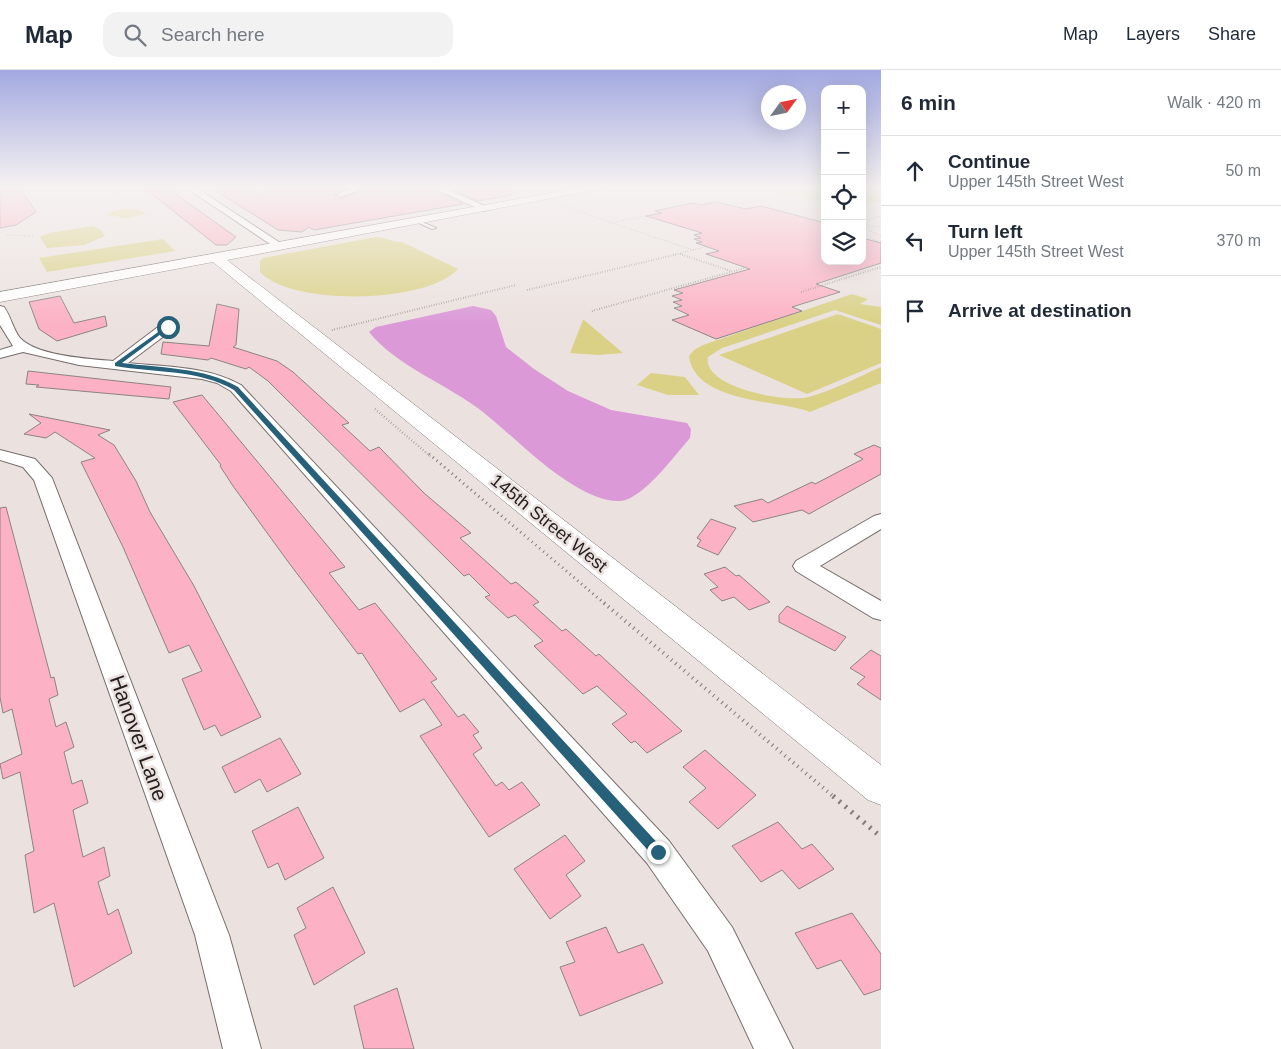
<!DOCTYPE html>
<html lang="en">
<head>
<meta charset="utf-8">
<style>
  body { margin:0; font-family:Arial,sans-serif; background:#f2f2f3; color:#1f2937 }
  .controls { position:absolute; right:15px; top:15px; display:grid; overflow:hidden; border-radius:10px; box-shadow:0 5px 20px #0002 }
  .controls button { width:45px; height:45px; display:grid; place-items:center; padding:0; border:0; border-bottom:1px solid #e0e1e3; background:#fff; color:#1f2937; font:25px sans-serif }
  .compass { position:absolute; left:761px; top:15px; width:45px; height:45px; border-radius:50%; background:#fff; box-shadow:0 5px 20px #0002; rotate:57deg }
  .stop { position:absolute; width:15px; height:15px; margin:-11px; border:4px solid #266179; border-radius:50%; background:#fff }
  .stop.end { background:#266179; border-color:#fff; box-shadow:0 1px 5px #0008 }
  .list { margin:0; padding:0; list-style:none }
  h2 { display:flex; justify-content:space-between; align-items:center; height:65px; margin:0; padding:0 20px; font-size:21px }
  h2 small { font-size:16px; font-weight:400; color:#747a83 }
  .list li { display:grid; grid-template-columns:32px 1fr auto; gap:15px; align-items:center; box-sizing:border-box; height:70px; padding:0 20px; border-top:1px solid #e0e1e3 }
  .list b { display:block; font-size:19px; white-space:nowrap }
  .list p { margin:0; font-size:16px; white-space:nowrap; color:#747a83 }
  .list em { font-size:16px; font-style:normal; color:#747a83 }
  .icon { flex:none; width:28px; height:28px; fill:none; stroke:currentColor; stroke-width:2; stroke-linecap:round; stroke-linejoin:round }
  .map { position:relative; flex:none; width:881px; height:979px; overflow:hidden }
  header { display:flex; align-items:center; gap:30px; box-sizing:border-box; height:70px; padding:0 25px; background:#fff; border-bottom:1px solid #e0e1e3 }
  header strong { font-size:24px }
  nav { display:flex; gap:28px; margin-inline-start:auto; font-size:18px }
  .search { width:350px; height:45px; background:#f2f2f3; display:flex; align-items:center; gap:12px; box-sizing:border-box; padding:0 18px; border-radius:15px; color:#747a83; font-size:19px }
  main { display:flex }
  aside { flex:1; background:#fff }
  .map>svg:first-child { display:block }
  .green { fill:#dad186 }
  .water { fill:#db99d7 }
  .building { fill:#fcb1c4; stroke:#8b8385 }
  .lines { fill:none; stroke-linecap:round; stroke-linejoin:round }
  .service-casing { stroke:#766e6c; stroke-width:2 }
  .minor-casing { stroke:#766e6c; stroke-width:2 }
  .tertiary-casing { stroke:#766e6c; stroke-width:1 }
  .path-far5 { stroke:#827b79; stroke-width:1; stroke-dasharray:0.5 2; stroke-linecap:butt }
  .path-far4 { stroke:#827b79; stroke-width:2; stroke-dasharray:0.5 2; stroke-linecap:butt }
  .path-far3 { stroke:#827b79; stroke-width:2.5; stroke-dasharray:0.5 2.5; stroke-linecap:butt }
  .path-far2 { stroke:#827b79; stroke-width:3; stroke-dasharray:1 4; stroke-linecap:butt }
  .path-far1 { stroke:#827b79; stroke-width:4; stroke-dasharray:1 4.5; stroke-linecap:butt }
  .path { stroke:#827b79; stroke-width:5; stroke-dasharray:2 6; stroke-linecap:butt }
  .service { fill:#fff; fill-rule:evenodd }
  .minor { fill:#fff; fill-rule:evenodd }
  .tertiary { fill:#fff; fill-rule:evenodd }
  .route { fill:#266179 }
  .labels { text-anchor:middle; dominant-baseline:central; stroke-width:5; stroke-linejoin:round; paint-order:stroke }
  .street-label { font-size:18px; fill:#231f1e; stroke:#ebe2df }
  .near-street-label { font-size:21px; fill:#231f1e; stroke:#ebe2df }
</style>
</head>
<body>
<header>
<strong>Map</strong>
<div class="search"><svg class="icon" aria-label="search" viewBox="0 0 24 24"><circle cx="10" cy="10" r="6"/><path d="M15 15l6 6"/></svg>Search here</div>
<nav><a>Map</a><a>Layers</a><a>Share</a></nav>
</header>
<main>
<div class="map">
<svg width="881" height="979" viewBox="0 0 881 979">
  <rect width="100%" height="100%" fill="#ebe2df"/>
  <g class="green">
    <polygon points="803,117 825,117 825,133 781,122"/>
    <polygon points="862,117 881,117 881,131 862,136"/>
    <polygon points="124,139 139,140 146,144 126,148 107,145 111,142"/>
    <polygon points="93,156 102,161 105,166 84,175 47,178 40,167 49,163"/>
    <path d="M376 167C386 167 393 173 402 172L458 199C426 234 291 236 260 202V191L263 188Z"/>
    <polygon points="163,169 175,181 47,202 39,188"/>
    <path d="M852 224 868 229 860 234 881 237V255L835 240 722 278 708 287C702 318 787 333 809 327 834 320 858 307 881 297V313L810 342C780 330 694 333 689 286L694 280 703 275Z"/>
    <polygon points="838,244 881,259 881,293 807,324 719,285"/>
    <polygon points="583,250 584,250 623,283 598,285 570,283"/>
    <polygon points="651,303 685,307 699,325 668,325 637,315"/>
  </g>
  <path class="water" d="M473 236 491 240 496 246 506 277 534 299 568 321 611 340 687 353 691 359 690 368C675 385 644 428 621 431 605 432 588 424 575 416 541 396 514 367 483 342 449 315 396 296 369 262L376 257Z"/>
  <g class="building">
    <polygon points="0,117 19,117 36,142 16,155 0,158"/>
    <polygon points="143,117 166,117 236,167 227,175 216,175"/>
    <polygon points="235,117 264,124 264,117 349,117 334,124 341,129 370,117 391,117 391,120 429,117 463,134 314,160 309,157 302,162 278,160 216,121"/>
    <polygon points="449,117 510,117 511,125 478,131"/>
    <polygon points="717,132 746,139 761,136 825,153 825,191 862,191 862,168 881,173 881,193 816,214 840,222 792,237 802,241 716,269 672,250 689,245 674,238 682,236 673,232 682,230 672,226 683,223 674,220 750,199 706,184 719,181 696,173 702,172 694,169 701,168 694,165 702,163 646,146 662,143 655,141 693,133 701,135"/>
    <polygon points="60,226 74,253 105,246 107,256 57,271 39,259 29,232"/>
    <polygon points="217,234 239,239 236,275 233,277 277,291 293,302 349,353 342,355 370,381 379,377 424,423 471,463 460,468 511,514 516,512 539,532 533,535 562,561 566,559 596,586 599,584 682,661 647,683 635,671 631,673 612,654 627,644 597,616 583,624 534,576 543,571 515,545 508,548 485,527 490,525 469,504 464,506 268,311 249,297 246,299 211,288 208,290 161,284 163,272 209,276"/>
    <polygon points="28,301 171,317 169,329 36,317 39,315 26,314"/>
    <polygon points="202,325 345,497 329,503 359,540 375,533 437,609 431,612 458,647 464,644 479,662 473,665 482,678 473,684 496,716 502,712 509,720 522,712 540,735 489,767 420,666 442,655 424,629 400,642 362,583 358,584 289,493 233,416 220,396 221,395 173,332"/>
    <polygon points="29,344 110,360 98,365 114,375 136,411 150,442 194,516 261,647 221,666 215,655 204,660 182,609 202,601 189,575 169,583 123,477 81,392 95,388 55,362 46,368 24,364 41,353"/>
    <polygon points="874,375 881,378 881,404 809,444 802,440 753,452 734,436 762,429 768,433 812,412 815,414 863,389 854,384"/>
    <polygon points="6,437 51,608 54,607 58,625 49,629 56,657 66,652 74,677 64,682 72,714 82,710 88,733 73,740 83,787 104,777 110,806 98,812 108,845 118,839 132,883 74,917 54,833 34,843 25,785 34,781 20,702 3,709 0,694 22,684 12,639 3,643 0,627 0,438"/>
    <polygon points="711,449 736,458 718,485 697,476 701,470 697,468"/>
    <polygon points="725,497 736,506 739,505 770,532 749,540 734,527 722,531 710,520 718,517 704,504"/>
    <polygon points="787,536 846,567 835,581 779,552 779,545"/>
    <polygon points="871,580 881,586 881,630 857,614 865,607 850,598"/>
    <polygon points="280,668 301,704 267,722 260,709 235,723 222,697"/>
    <polygon points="705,680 756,725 718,759 689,732 706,718 683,697"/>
    <polygon points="298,737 324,788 285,810 278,793 268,798 252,761"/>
    <polygon points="778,752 802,779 812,774 834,799 799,819 782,800 761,812 732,776"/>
    <polygon points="565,765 585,791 566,805 581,826 550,849 514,799"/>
    <polygon points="333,817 365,883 314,915 294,865 306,858 297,838"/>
    <polygon points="852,843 881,884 881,919 864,925 841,890 817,899 795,863"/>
    <polygon points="606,857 618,883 643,874 663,913 580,946 560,897 575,892 566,872"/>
    <polygon points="397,918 414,979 364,979 354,936"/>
  </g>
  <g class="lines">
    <g class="service-casing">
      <polygon id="service" points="417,150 436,158 432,159 417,152"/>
    </g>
    <g class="minor-casing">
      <g id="minor">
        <polygon points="185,117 195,117 285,176 276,178"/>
        <polygon points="355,117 368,117 340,127 336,125"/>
        <polygon points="431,117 443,117 491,139 484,141"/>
        <path d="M0 236 4 237C11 247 13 259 20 268 37 286 89 289 113 291L162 254H172L173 257 172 260 128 293C166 297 207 296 241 315L669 771 732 857 793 979H754L708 881 647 793 231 321 217 313 202 309 79 295 23 282 0 288V280L13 276 0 255Z"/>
        <polygon points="0,380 35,389 52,408 229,865 261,979 223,979 195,865 34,410 23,397 0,390"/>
        <polygon points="881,444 881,459 820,496 881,531 881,550 873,548 796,501 793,496 796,491 874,446"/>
      </g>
    </g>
    <g class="tertiary-casing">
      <polygon id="tertiary" points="585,117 610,117 227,190 881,695 881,735 868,730 213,192 0,232 0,222"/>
    </g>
    <g class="path-far5">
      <polyline points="115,122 123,121"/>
      <polyline points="700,135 716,131 716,127"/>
      <polyline points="563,136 612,153"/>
      <polyline points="658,143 612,153 693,180 712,175"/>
      <polyline points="867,155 867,150 881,146"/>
      <polyline points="862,156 881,157"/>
      <polyline points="862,157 881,166"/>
      <polyline points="7,165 33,166"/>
      <polyline points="868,168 881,172"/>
      <polyline points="680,184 683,185"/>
      <polyline points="673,185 693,180"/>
    </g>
    <g class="path-far4">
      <polyline points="680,184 731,201"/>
      <polyline points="527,220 678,184"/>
      <polyline points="801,222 881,197"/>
      <polyline points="592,241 745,198"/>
      <polyline points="332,260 516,215"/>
    </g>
    <polyline class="path-far3" points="375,339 430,386"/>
    <polyline class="path-far2" points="429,384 605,534"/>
    <polyline class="path-far1" points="604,533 834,727"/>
    <polyline class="path" points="833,726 881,767"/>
    <use href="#service" class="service"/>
    <use href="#minor" class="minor"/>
    <use href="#tertiary" class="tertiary"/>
  </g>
  <linearGradient id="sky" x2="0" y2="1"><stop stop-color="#a3a9e1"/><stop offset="0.46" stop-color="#f6f2f1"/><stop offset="1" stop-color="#f6f2f1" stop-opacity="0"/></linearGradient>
  <rect width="881" height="255" fill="url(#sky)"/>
  <path class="route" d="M168 255 169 258 122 293C160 298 204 297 238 317L662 778 664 782 662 787H654L234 320C198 299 155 303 115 296V293Z"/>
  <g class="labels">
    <g class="street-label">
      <text transform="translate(549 453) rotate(39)">145th Street West</text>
    </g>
    <g class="near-street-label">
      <text transform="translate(139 668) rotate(70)">Hanover Lane</text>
    </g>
  </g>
</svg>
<div class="controls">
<button>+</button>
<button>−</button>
<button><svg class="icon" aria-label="locate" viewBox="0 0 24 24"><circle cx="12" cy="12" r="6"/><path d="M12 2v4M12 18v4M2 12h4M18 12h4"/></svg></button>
<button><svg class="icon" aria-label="layers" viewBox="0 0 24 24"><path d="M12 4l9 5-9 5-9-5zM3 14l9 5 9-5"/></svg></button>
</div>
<svg class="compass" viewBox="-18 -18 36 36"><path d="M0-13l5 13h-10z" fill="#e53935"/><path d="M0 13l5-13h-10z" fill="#747a83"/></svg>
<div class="stop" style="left:168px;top:257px"></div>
<div class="stop end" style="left:658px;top:782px"></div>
</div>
<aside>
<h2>6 min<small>Walk · 420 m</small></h2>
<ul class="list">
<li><svg class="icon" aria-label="ahead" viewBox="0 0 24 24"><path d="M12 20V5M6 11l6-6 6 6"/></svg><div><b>Continue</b><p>Upper 145th Street West</p></div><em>50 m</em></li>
<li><svg class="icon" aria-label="left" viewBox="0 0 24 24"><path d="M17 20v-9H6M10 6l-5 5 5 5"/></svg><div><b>Turn left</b><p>Upper 145th Street West</p></div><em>370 m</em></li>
<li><svg class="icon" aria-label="arrive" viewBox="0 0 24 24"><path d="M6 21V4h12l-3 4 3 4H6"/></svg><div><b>Arrive at destination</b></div></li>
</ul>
</aside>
</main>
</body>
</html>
